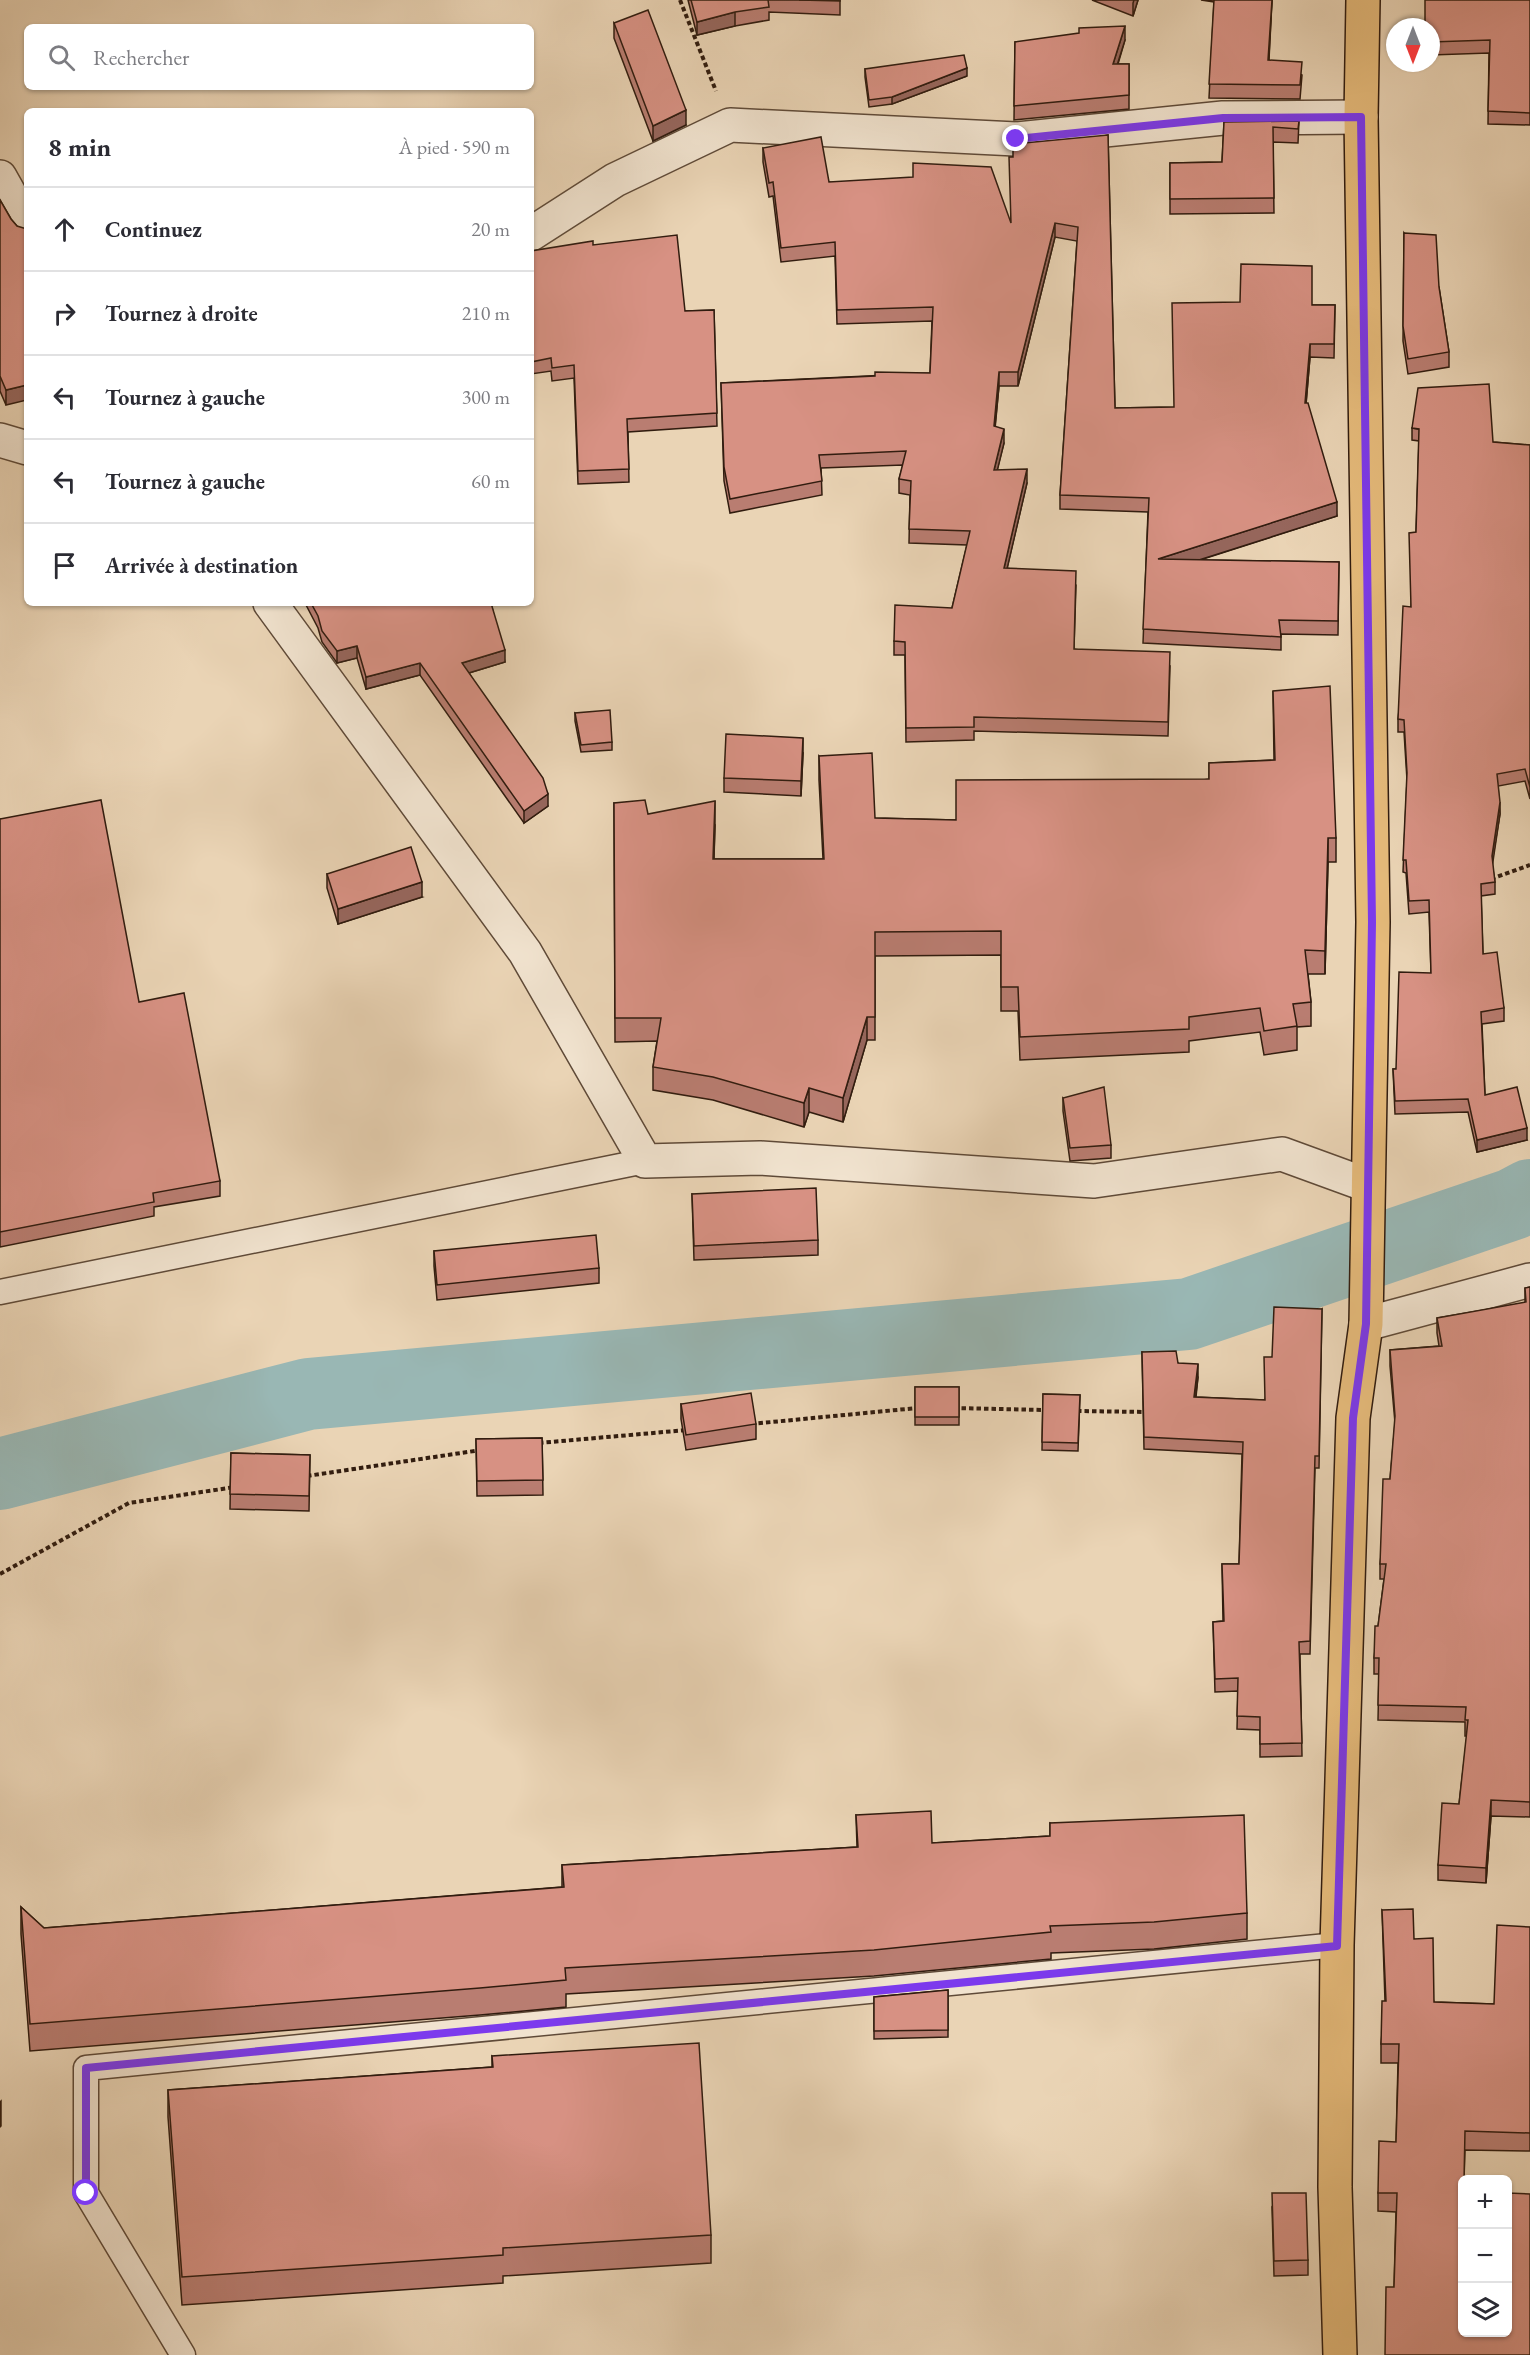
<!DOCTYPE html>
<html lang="fr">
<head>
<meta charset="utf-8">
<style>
  body { margin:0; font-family:"EB Garamond",serif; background:#f2f2f3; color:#2b2b33 }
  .controls { position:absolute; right:18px; bottom:18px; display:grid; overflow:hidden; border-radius:9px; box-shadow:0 2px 4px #0004 }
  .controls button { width:54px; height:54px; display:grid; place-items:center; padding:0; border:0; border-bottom:2px solid #e1e1e2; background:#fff; color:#2b2b33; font:30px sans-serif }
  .compass { position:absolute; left:1386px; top:18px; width:54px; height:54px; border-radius:50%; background:#fff; box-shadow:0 2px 4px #0004; rotate:180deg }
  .stop { position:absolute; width:18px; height:18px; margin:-14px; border:4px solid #7c3aed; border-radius:50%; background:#fff }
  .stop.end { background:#7c3aed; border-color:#fff; box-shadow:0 2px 6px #0008 }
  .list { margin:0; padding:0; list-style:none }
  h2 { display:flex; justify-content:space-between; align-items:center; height:78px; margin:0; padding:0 24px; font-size:26px }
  h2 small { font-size:20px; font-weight:400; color:#7c7c81 }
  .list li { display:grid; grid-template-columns:39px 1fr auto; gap:18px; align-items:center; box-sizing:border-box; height:84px; padding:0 24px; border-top:2px solid #e1e1e2 }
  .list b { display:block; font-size:22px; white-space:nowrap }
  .list em { font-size:20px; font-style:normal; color:#7c7c81 }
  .icon { flex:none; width:33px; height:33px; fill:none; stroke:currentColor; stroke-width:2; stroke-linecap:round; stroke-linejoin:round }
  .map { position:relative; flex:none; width:1530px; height:2355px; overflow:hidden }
  .search { position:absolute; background:#fff; box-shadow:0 2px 4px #0004; left:24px; top:24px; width:510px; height:66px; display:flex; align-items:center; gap:15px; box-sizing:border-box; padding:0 21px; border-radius:9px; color:#7c7c81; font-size:22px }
  .panel { position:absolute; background:#fff; box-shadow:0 2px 4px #0004; left:24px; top:108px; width:510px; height:498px; border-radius:9px }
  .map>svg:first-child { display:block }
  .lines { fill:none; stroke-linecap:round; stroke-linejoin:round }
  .river { stroke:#99b7b4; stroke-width:72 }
  .service-casing { stroke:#5f4a38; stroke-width:27 }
  .minor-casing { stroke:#5f4a38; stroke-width:36 }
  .primary-casing { stroke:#311c0f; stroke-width:36 }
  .path { stroke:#311c0f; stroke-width:4; stroke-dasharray:4.5 3; stroke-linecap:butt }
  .service { stroke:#f1e3cf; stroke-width:24 }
  .minor { stroke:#f1e3cf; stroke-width:33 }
  .primary { stroke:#e5ba7a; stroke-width:33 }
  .wall { fill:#b97d71; stroke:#311c0f; stroke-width:1.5 }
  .shaded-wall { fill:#96665c; stroke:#311c0f; stroke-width:1.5 }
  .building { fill:#d79183; stroke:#311c0f; stroke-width:1.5 }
  .route { stroke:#7c3aed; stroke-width:8 }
</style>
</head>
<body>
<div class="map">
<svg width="1530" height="2355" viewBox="0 0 1530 2355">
  <rect width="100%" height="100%" fill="#ead4b5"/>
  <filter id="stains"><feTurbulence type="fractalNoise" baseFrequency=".00333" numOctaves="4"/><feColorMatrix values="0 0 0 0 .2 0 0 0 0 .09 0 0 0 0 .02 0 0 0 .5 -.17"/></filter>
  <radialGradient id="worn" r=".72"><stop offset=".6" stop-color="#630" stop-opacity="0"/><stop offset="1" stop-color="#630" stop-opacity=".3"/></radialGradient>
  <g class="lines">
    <polyline class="river" points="0,1474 308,1394 1189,1314 1513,1204 1530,1195"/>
    <g class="service-casing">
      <g id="service">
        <polyline points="0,1292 645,1161"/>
        <polyline points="183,2355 86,2193 86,2068 1337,1945"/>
      </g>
    </g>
    <g class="minor-casing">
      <g id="minor">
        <polyline points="0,177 27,225"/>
        <polyline points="531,234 615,180 730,125 1016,139 1223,118 1361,117"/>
        <polyline points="0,440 27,448"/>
        <polyline points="270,603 525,952 645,1161 760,1158 1094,1181 1282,1154 1367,1185"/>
        <polyline points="1366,1324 1530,1280"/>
      </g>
    </g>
    <g class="primary-casing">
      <polyline id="primary" points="1340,2355 1335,2187 1337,1945 1353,1418 1366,1324 1373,922 1361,117 1363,0"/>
    </g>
    <g class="path">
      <polyline points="680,0 716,91"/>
      <polyline points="1491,879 1530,865"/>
      <polyline points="954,1408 1046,1410"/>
      <polyline points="1077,1411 1148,1412"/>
      <polyline points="751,1424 917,1408"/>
      <polyline points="539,1443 687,1430"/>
      <polyline points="307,1476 481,1450"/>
      <polyline points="0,1574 129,1503 235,1487"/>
    </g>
    <use href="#service" class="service"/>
    <use href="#minor" class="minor"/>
    <use href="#primary" class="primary"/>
  </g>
  <g class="wall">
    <polygon points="688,0 840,0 840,15 769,12 769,20 735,26 697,35"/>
    <polygon points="1092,0 1138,0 1133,16"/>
    <polygon points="1201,0 1272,0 1269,60 1302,75 1300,99 1209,98 1214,2"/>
    <polygon points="1530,0 1530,125 1488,124 1489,53 1431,55 1431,27"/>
    <polygon points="614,23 686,125 653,141 614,38"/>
    <polygon points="1125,40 1118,64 1129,64 1129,109 1014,120 1015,42"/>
    <polygon points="865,69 967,76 892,104 869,107 865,77"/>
    <polygon points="1299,121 1298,143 1273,142 1274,213 1170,214 1170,163 1222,162 1224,122"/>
    <polygon points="1108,135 1115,408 1174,407 1312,305 1335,305 1334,358 1310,357 1306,403 1337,516 1200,560 1339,562 1338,635 1281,634 1281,650 1143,643 1148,512 1060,509 1060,495 1077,241 1055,237 1018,386 999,386 995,426 1004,443 997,470 1027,483 1007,568 1076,585 1074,649 1170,666 1168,736 974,731 974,740 906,742 905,655 894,655 894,641 952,608 967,545 909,543 910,495 899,493 899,479 903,465 821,468 822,495 730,513 724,481 721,383 930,373 932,321 837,324 835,256 781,262 773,196 769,197 763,162 763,148 829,182 1011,222 1013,157"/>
    <polygon points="0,200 11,219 17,226 6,405 0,391"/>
    <polygon points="1404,233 1439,287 1449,352 1449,367 1408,374 1403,341"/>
    <polygon points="593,245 685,311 714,310 717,426 628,432 629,482 578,484 574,378 552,381 551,371 531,374 531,251"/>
    <polygon points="1412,428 1493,442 1530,445 1530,799 1525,781 1498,786 1500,814 1492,863 1495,882 1495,894 1481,896 1483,954 1504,1008 1504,1021 1482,1024 1485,1095 1527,1140 1477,1152 1468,1112 1395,1114 1393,1069 1396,1069 1431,973 1429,912 1409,914 1406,873 1403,872 1407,780 1404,732 1398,732 1398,719 1411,607 1416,532 1419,441 1412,440"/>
    <polygon points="305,603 491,603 505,662 469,673 548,806 524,823 420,675 366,689 357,658 337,663 322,642 318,628"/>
    <polygon points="1273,691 1336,838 1336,862 1328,862 1325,974 1308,974 1311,1002 1311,1026 1297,1027 1297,1050 1264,1055 1260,1032 1189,1041 1189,1052 1020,1060 1018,1011 1001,1011 1001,955 875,956 875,1040 867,1040 843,1122 809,1112 804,1127 713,1100 653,1090 653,1067 657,1041 615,1042 614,803 648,814 715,825 714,859 823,859 819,780 819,756 875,818 956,820 1209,779 1209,763 1274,760"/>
    <polygon points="575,713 612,742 612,750 581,752 575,721"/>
    <polygon points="803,753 801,796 724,792 724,778"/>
    <polygon points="0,819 139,1002 220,1181 220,1196 154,1207 154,1216 0,1247"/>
    <polygon points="327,874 422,897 338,924 327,888"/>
    <polygon points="1063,1098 1111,1145 1111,1158 1070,1161 1063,1111"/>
    <polygon points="692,1194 818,1240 818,1255 694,1260"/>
    <polygon points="434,1251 599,1268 599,1283 437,1300 434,1266"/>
    <polygon points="1530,1287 1530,1817 1491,1816 1486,1883 1438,1880 1438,1865 1459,1804 1467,1736 1465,1736 1465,1722 1378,1720 1379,1674 1374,1674 1374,1658 1384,1579 1380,1579 1380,1564 1390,1479 1395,1423 1390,1366 1390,1350 1439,1346 1437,1333 1437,1318 1525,1303 1525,1288"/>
    <polygon points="1322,1309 1319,1468 1315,1468 1310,1654 1300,1654 1302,1756 1260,1757 1260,1730 1237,1729 1238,1691 1215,1692 1213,1622 1223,1621 1222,1564 1239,1564 1242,1454 1144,1449 1142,1352 1178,1363 1198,1377 1196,1397 1265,1400 1272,1357"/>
    <rect x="915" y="1387" width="44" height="38"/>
    <polygon points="1043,1394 1080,1395 1078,1451 1042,1450"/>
    <polygon points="681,1404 756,1424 756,1439 686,1450 681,1419"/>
    <polygon points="542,1438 543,1495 477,1496 476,1439"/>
    <polygon points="231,1453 310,1455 309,1511 230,1509"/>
    <polygon points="856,1815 932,1843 1050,1836 1050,1823 1247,1913 1247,1939 1154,1949 1051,1953 1051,1959 874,1976 566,1994 566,2007 480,2015 30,2051 21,1934 21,1907 44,1928 562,1887 562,1865 857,1847"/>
    <polygon points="1382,1910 1414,1939 1434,2002 1494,2004 1530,1927 1530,2151 1465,2150 1464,2180 1462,2180 1394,2287 1396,2212 1378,2211 1378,2193 1396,2142 1398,2063 1381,2063 1381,2044 1385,2001"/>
    <polygon points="948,1990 948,2037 874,2039 874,1997"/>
    <polygon points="492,2056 711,2235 711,2263 503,2276 503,2283 182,2305 168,2117 168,2090 492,2067"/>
    <polygon points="1272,2208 1308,2260 1308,2275 1274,2276"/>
  </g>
  <g class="shaded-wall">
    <polygon points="1134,0 1138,0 1133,16 1133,3"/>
    <polygon points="1272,0 1268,74 1268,60"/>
    <polygon points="735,12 735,26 697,35 697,22"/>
    <polygon points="1125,26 1125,40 1113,78 1113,64"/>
    <polygon points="967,68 967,76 892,104 892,97"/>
    <polygon points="686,110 686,125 653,141 653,126"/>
    <polygon points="1055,223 1055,237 1018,386 1018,372"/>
    <polygon points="1310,344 1310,357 1305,417 1305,403"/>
    <polygon points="999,372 999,386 994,440 994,426"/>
    <polygon points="27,385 27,400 6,405 6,390"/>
    <polygon points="1004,429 1004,443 994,484 994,470"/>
    <polygon points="1027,469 1027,483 1004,582 1004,568"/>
    <polygon points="1337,502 1337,516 1158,573 1158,559"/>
    <polygon points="357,646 357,658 337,663 337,651"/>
    <polygon points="505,650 505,662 462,675 462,663"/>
    <polygon points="420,663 420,675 366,689 366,677"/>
    <polygon points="803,738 803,753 801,796 801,781"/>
    <polygon points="548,794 548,806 524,823 524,811"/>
    <polygon points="715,801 715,825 713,883 713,859"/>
    <polygon points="1500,802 1500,814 1492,868 1492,856"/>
    <polygon points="1328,838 1328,862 1325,974 1325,951"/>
    <polygon points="422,882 422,897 338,924 338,909"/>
    <polygon points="867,1017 867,1040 843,1122 843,1098"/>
    <polygon points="809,1088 809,1112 804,1127 804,1103"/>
    <polygon points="1527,1128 1527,1140 1477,1152 1477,1140"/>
    <polygon points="1198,1364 1198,1377 1194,1410 1194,1397"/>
    <polygon points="1491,1800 1491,1816 1486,1883 1486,1868"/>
    <polygon points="1,2101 1,2126 0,2127 0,2102"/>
  </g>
  <g class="building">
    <polygon points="691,0 768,0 769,7 735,12 697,22"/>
    <polygon points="799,0 840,0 840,1"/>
    <polygon points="1214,0 1272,0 1268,60 1302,62 1300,85 1209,84"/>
    <polygon points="1425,0 1530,0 1530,113 1488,111 1490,40 1431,42 1431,27 1425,27"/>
    <polygon points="648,10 686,110 653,126 614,23"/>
    <polygon points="1125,26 1113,64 1129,64 1129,95 1014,106 1015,42 1079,33 1079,28"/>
    <polygon points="964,55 967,68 892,97 869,100 865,69"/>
    <polygon points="1299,121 1298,129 1273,127 1274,198 1170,199 1170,163 1222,162 1224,122"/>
    <polygon points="1108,135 1115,408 1174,407 1172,303 1240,302 1241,264 1312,266 1312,305 1335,305 1334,344 1310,344 1305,403 1308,403 1337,502 1158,559 1339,562 1338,621 1279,620 1281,637 1143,629 1149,498 1060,495 1078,227 1055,223 1018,372 999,372 994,426 1004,429 994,470 1027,469 1004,568 1076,571 1074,649 1170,652 1168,722 974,717 974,727 906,728 905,642 894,641 895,605 952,608 970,531 909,529 911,481 899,479 906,451 819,455 822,481 730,499 724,467 721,383 875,376 875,372 930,373 933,307 837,310 835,242 781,248 773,182 769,183 763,148 821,137 829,182 913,177 913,163 991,167 1011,223 1009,157 1013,157 1013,144"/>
    <polygon points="0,200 11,219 17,226 27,229 27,385 6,390 0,376"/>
    <polygon points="1404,233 1436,235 1439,287 1449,352 1408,359 1403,326"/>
    <polygon points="677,235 685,311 714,310 717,413 627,419 629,469 578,471 574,365 552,368 551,358 531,362 531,318 532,318 531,310 531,251 593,241 593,245"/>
    <polygon points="1489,384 1493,442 1530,445 1530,787 1525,769 1497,774 1500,802 1492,856 1495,882 1481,884 1483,954 1497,952 1504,1008 1481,1012 1485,1095 1517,1087 1527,1128 1477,1140 1468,1099 1395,1101 1393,1069 1396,1069 1399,972 1431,973 1429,900 1409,901 1406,860 1403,860 1407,773 1404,720 1398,719 1403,606 1411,607 1409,533 1416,532 1419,429 1412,428 1418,388"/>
    <polygon points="311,603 491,603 505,650 462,663 543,778 548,794 524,811 420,663 366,677 357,646 337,651 322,631 318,616"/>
    <polygon points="1330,686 1336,838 1328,838 1325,951 1305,950 1311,1002 1293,1004 1297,1026 1264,1031 1260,1008 1189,1017 1189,1029 1020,1037 1018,987 1001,987 1001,931 875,932 875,1017 867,1017 843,1098 809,1088 804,1103 713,1077 653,1067 661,1018 615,1018 614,803 645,800 648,814 715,801 713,859 824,859 819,756 872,753 875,818 956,820 956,780 1209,779 1209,763 1275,760 1273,691"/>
    <polygon points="610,710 612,742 581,745 575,713"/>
    <polygon points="726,734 803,738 801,781 724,778"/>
    <polygon points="101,800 139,1002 184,993 220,1181 153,1193 154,1202 0,1232 0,819"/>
    <polygon points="411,847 422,882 338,909 327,874"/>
    <polygon points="1104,1087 1111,1145 1070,1148 1063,1098"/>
    <polygon points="816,1188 818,1240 694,1246 692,1194"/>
    <polygon points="596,1235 599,1268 437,1285 434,1251"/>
    <polygon points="1530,1287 1530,1802 1491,1800 1486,1868 1438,1865 1442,1803 1459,1804 1468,1720 1465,1720 1466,1707 1378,1705 1379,1658 1374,1658 1375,1626 1378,1626 1386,1564 1380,1564 1383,1479 1390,1479 1395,1416 1390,1350 1442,1346 1437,1318 1526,1302 1525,1288"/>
    <polygon points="1274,1307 1322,1309 1319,1456 1315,1456 1310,1641 1299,1642 1302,1743 1260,1744 1260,1717 1237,1716 1238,1678 1215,1679 1213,1622 1224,1621 1222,1564 1239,1564 1243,1442 1144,1437 1142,1352 1176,1351 1178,1363 1198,1364 1194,1397 1265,1400 1264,1357 1272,1357"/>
    <rect x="915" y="1387" width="44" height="30"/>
    <polygon points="751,1393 756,1424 686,1435 681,1404"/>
    <polygon points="1043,1394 1080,1395 1078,1443 1042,1442"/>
    <polygon points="542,1438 543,1480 477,1481 476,1439"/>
    <polygon points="231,1453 310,1455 309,1496 230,1494"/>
    <polygon points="931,1811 932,1843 1050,1836 1050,1823 1244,1815 1247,1913 1154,1922 1050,1926 1051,1932 874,1950 565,1968 566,1980 480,1988 30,2024 21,1907 44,1928 564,1887 562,1865 858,1847 856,1815"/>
    <polygon points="1413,1909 1414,1939 1433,1938 1434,2002 1494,2004 1497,1925 1530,1927 1530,2133 1465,2131 1464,2180 1462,2180 1462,2332 1508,2332 1508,2193 1530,2194 1530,2355 1385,2355 1386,2287 1394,2287 1397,2193 1378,2193 1379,2141 1396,2142 1399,2044 1381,2044 1382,2001 1386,2001 1382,1910"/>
    <polygon points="948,1990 948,2030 874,2031 874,1997"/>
    <polygon points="699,2043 711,2235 503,2248 503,2255 182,2277 168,2090 493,2067 492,2056"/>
    <polygon points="1272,2193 1306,2193 1308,2260 1274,2261"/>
  </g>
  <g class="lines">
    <polyline class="route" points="86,2193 86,2068 1337,1946 1353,1418 1366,1324 1372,922 1361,117 1223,118 1016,139"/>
  </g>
  <rect width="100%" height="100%" filter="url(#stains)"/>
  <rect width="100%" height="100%" fill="url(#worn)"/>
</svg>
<div class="controls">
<button>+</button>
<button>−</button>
<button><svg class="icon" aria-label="layers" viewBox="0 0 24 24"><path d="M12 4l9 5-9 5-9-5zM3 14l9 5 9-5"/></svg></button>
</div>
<svg class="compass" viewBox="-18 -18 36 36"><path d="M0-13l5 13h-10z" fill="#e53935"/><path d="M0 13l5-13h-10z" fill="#7c7c81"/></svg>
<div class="stop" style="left:86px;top:2193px"></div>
<div class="stop end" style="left:1016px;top:139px"></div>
<div class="search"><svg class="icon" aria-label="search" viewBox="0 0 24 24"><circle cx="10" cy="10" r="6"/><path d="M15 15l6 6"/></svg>Rechercher</div>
<section class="panel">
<h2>8 min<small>À pied · 590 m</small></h2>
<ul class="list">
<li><svg class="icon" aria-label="ahead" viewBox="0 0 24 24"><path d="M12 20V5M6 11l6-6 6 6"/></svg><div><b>Continuez</b></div><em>20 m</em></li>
<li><svg class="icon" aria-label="right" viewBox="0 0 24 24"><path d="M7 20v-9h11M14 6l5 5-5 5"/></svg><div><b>Tournez à droite</b></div><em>210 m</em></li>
<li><svg class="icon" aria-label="left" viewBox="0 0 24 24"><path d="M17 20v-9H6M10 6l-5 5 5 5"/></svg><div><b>Tournez à gauche</b></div><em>300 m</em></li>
<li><svg class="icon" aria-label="left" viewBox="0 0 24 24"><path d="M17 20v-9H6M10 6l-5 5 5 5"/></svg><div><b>Tournez à gauche</b></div><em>60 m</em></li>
<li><svg class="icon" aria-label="arrive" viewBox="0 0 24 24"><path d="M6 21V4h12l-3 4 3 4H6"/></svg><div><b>Arrivée à destination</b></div></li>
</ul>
</section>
</div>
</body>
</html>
